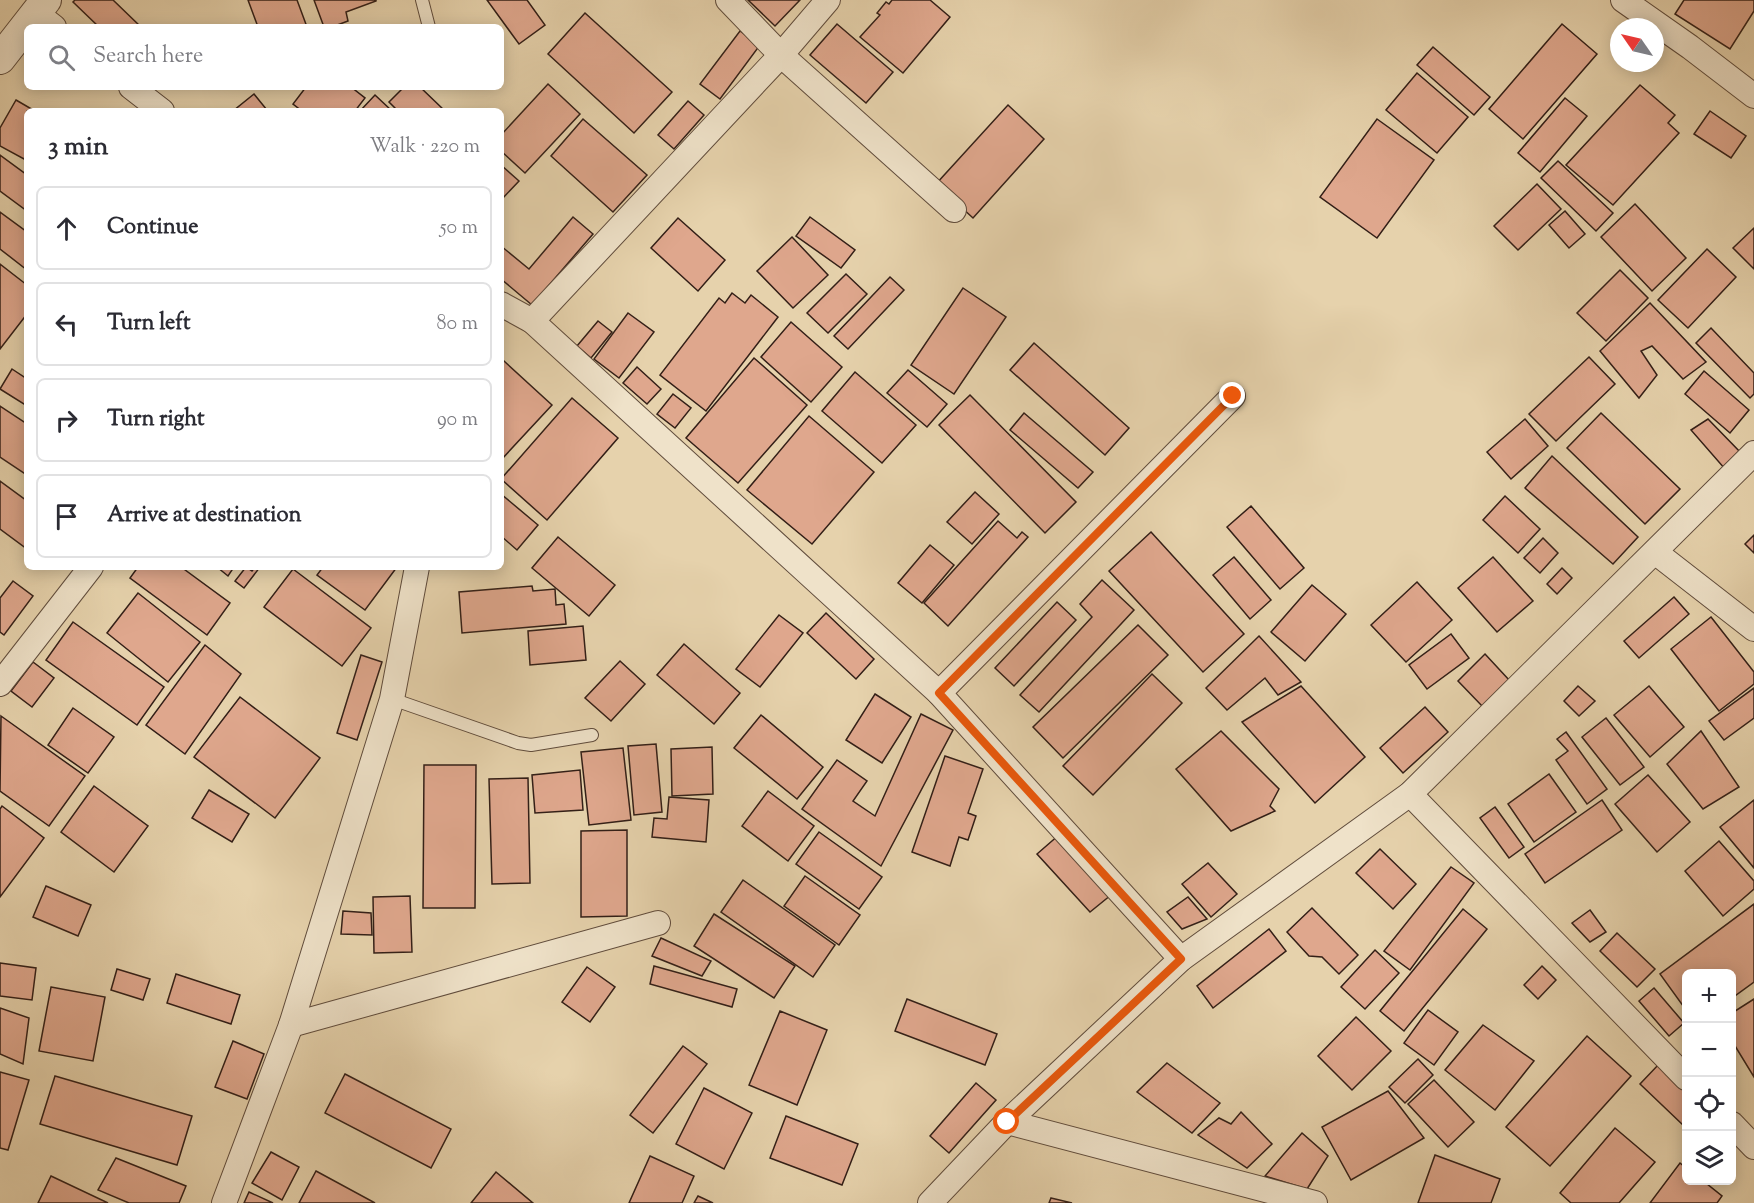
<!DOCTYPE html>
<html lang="en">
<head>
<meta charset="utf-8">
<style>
  body { margin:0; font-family:"Sorts Mill Goudy",serif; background:#f2f2f3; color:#2b2b33 }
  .controls { position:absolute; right:18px; bottom:18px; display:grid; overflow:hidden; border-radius:9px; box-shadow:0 3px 15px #0003 }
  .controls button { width:54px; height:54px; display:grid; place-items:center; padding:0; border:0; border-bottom:2px solid #e1e1e2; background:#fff; color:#2b2b33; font:30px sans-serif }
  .compass { position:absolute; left:1610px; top:18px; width:54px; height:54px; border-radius:50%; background:#fff; box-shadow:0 3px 15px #0003; rotate:304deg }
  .stop { position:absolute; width:18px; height:18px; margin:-14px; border:4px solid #ea580c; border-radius:50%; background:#fff }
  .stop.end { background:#ea580c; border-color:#fff; box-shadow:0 2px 6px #0008 }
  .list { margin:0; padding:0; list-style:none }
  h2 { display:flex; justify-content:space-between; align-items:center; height:78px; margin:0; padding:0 24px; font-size:26px }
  h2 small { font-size:20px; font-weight:400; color:#7c7c81 }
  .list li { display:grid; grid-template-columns:39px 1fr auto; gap:18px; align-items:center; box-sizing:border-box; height:84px; margin:0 12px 12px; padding:0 12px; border:2px solid #e1e1e2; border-radius:9px }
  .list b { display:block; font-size:22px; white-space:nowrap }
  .list em { font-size:20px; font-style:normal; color:#7c7c81 }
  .icon { flex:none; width:33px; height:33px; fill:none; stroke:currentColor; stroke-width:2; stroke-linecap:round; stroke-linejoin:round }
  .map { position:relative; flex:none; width:1754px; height:1203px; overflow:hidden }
  .search { position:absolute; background:#fff; box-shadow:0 3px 15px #0003; left:24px; top:24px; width:480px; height:66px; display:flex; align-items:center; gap:15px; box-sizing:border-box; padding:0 21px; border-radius:9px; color:#7c7c81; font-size:22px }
  .panel { position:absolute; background:#fff; box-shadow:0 3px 15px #0003; left:24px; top:108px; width:480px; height:462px; border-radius:9px }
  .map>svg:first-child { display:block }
  .building { fill:#dfa78d; stroke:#331f17; stroke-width:1.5 }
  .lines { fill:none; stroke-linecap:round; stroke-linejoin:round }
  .service-casing { stroke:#604c3c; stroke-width:14 }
  .minor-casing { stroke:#604c3c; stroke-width:26 }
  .tertiary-casing { stroke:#604c3c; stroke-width:32 }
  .service { stroke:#efe2c9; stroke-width:12 }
  .minor { stroke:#efe2c9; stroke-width:24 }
  .tertiary { stroke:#efe2c9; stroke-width:30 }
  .route { stroke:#ea580c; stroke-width:8 }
</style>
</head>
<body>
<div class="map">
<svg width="1754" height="1203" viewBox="0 0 1754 1203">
  <rect width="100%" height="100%" fill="#e6d2ac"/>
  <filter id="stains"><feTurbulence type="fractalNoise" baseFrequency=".00333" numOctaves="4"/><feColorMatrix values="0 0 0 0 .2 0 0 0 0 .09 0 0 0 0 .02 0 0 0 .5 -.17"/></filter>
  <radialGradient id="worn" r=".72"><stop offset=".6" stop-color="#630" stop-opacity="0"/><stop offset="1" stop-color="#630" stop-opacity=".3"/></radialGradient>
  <g class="building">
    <polygon points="75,0 113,0 141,27 99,27 73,2"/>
    <polygon points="248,0 297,0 307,27 258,27"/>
    <polygon points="314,0 376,0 376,1 346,12 348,21 332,27 324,27"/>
    <polygon points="487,0 527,0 545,25 519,44"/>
    <polygon points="748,0 800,0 775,26"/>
    <polygon points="892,0 930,0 950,17 903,73 860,37 880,15 877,13 886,2 889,4"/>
    <polygon points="1684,0 1754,0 1754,11 1730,49 1675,14"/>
    <polygon points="585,13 672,92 634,133 548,54"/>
    <polygon points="837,24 893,72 866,103 810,55"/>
    <polygon points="1562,24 1597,54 1523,139 1489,109"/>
    <polygon points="740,31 760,45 720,99 700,84"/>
    <polygon points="1433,47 1490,97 1474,115 1417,65"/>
    <polygon points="1417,73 1468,117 1437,153 1386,110"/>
    <polygon points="548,84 580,114 525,173 501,151 501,135"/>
    <polygon points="1640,85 1675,115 1668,123 1679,133 1613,205 1566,165"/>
    <polygon points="306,87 351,87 365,98 355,111 302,111 293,104"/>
    <polygon points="404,87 420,87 445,111 398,111 389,102"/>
    <polygon points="254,94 267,110 233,111"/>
    <polygon points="375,95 392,111 360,111"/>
    <polygon points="1565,98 1587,116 1540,172 1518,153"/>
    <polygon points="16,100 35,111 27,111 27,154 24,159 0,146 0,128"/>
    <polygon points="688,101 704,115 674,149 658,135"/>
    <polygon points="1008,105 1044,139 973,218 936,184"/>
    <polygon points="1710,111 1746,136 1731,158 1694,134"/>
    <polygon points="583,119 647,175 613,212 551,156"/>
    <polygon points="1377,119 1434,160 1377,238 1320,197"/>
    <polygon points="0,155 27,175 27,211 0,191"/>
    <polygon points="1558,161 1613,213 1596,231 1541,178"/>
    <polygon points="501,165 519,181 501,200"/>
    <polygon points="1537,184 1561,209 1518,250 1494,226"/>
    <polygon points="1635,204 1686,258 1652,291 1601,237"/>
    <polygon points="1565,211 1585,234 1569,248 1549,225"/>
    <polygon points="0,212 27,232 27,270 0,249"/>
    <polygon points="573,217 593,234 532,305 501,279 501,246 529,269"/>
    <polygon points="810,217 855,250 841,268 796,236"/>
    <polygon points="678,218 725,260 698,291 651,248"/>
    <polygon points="1754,228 1754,269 1733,248"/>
    <polygon points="792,237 828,275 793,308 757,271"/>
    <polygon points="1707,249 1736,277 1688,328 1658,300"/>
    <polygon points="0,264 27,285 27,314 0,349"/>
    <polygon points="1620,270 1648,298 1606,341 1577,313"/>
    <polygon points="846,274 867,294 828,333 807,313"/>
    <polygon points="890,277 904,290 848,349 834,336"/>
    <polygon points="963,288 1006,317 954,394 911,365"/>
    <polygon points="732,293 745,303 751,295 778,317 706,411 660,375 719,298 725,303"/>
    <polygon points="1650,303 1706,362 1683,379 1652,346 1641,351 1657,375 1639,398 1600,351"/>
    <polygon points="628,313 654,332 619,378 594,359"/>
    <polygon points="598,321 612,332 591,358 577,346"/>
    <polygon points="791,322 842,367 811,402 761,357"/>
    <polygon points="1711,328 1754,373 1754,394 1750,398 1696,343"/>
    <polygon points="1034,343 1129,428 1105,455 1010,370"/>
    <polygon points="1589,357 1615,384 1556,441 1529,414"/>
    <polygon points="754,358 807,405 738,483 686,438"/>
    <polygon points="504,361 552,405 501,460 501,364"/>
    <polygon points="637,367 661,389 647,404 623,383"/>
    <polygon points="12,369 27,379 27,406 0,389"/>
    <polygon points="908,370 947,404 927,427 887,393"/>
    <polygon points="1704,371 1749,410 1730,433 1685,394"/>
    <polygon points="855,372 916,425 882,463 822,411"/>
    <polygon points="673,394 691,408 675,428 657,414"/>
    <polygon points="970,395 1076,502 1045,533 939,425"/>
    <polygon points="572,398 618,438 547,520 501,479"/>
    <polygon points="0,406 27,424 27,475 0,457"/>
    <polygon points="1024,413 1093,472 1078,488 1010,430"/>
    <polygon points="1601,413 1680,489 1645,524 1567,448"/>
    <polygon points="809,416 874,472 812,544 747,490"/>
    <polygon points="1525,419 1548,446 1511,479 1487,452"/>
    <polygon points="1708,419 1742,454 1725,469 1691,430"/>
    <polygon points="1552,456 1638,537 1613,564 1525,488"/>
    <polygon points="0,481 27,501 27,549 0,529"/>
    <polygon points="975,492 999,514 972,544 947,522"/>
    <polygon points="501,494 538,525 517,550 501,536"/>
    <polygon points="1505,496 1540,529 1518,553 1483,520"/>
    <polygon points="1251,506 1304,568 1280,589 1227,527"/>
    <polygon points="998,521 1017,538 1022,532 1028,537 948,626 924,603"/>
    <polygon points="1151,532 1244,634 1203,672 1109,571"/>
    <polygon points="1754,535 1754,553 1745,544"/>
    <polygon points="558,537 615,585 589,616 532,568"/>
    <polygon points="1543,538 1558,553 1540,573 1524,558"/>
    <polygon points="930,545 954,565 922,603 898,583"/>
    <polygon points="1234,557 1271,600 1250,619 1213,575"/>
    <polygon points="1493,557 1533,601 1497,632 1458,588"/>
    <polygon points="138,567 181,567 230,603 207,635 130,578"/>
    <polygon points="217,567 234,567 228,576"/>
    <polygon points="246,567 252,571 255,567 260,567 244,588 235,581"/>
    <polygon points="323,567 397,567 365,610 317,575"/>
    <polygon points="1562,568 1572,578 1557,594 1547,584"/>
    <polygon points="293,569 371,628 342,666 264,607"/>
    <polygon points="1102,580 1134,610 1039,712 1020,695 1092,617 1080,604"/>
    <polygon points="13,581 33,596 4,635 0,632 0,598"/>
    <polygon points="1417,582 1452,620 1406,662 1371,625"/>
    <polygon points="1312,585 1346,614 1305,661 1271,632"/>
    <polygon points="532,586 533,591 555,589 556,605 564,604 566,624 462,633 459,592"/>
    <polygon points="138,593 200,642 168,682 107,633"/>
    <polygon points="1674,597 1689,614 1639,658 1624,641"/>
    <polygon points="1057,602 1076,620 1014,686 995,668"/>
    <polygon points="826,613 874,659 856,679 807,633"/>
    <polygon points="779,615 803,633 760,687 736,669"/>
    <polygon points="1711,617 1754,672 1754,684 1719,711 1671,649"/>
    <polygon points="73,622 164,687 137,725 46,660"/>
    <polygon points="1138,625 1168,655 1063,758 1033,727"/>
    <polygon points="583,626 586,660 530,665 528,631"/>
    <polygon points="1451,634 1469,658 1427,689 1409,665"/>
    <polygon points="1259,636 1301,682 1278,695 1265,678 1227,710 1206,688"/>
    <polygon points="684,644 740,693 714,724 657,675"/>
    <polygon points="205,645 241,674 185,754 146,725"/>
    <polygon points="1485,654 1510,681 1483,707 1458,681"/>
    <polygon points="361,655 382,662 357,740 337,733"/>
    <polygon points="620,661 645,684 611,721 585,698"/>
    <polygon points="33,662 54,678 32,707 11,691"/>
    <polygon points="1152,674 1182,703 1093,795 1063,766"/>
    <polygon points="1301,686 1365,757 1315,803 1242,722"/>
    <polygon points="1578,686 1595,701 1579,716 1564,701"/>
    <polygon points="1649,686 1684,727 1650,757 1614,715"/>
    <polygon points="1754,688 1754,718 1724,740 1709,721"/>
    <polygon points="875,694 911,717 882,763 846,740"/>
    <polygon points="240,697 320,758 275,818 194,757"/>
    <polygon points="1425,707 1448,732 1403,773 1380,748"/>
    <polygon points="73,708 114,737 88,773 48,745"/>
    <polygon points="921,714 953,730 881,866 802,809 837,760 867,781 853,801 875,816"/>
    <polygon points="761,715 823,767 797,799 734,748"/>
    <polygon points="1,716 85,776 49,826 0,791"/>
    <polygon points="1606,718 1644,767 1620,785 1582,737"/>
    <polygon points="1221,731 1279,789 1270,806 1275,811 1231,831 1176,769"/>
    <polygon points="1701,731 1739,787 1703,809 1667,764"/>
    <polygon points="1566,732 1607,789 1587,804 1556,760 1568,751 1557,739"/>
    <polygon points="656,744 662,812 634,815 628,746"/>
    <polygon points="712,747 713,794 672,796 671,749"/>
    <polygon points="623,748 631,820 589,825 581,752"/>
    <polygon points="945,756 983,769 968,813 976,816 968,840 959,837 950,866 912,852"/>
    <polygon points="424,765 476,765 475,908 423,908"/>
    <polygon points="580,770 583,810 535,813 532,775"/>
    <polygon points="1549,774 1576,812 1534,842 1508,804"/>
    <polygon points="1648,775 1690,822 1657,852 1615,804"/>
    <polygon points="528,778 530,883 492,884 489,779"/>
    <polygon points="94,786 148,826 114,872 61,832"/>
    <polygon points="209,790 249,814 232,842 192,818"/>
    <polygon points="768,791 814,826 788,861 742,826"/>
    <polygon points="669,797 709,800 706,842 652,837 654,818 667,819"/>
    <polygon points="1602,800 1622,830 1545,883 1525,854"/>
    <polygon points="1754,800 1754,868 1720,827"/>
    <polygon points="2,806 44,838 0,897 0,809"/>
    <polygon points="1495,807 1524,847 1509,858 1480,818"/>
    <polygon points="627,830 627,916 581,917 581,831"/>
    <polygon points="819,832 882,877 859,909 796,864"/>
    <polygon points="1060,834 1111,895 1090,912 1037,854"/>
    <polygon points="1719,841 1754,881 1754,889 1723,916 1685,871"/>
    <polygon points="1380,849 1416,884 1393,909 1356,873"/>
    <polygon points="1208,863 1237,894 1211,917 1182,884"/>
    <polygon points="1451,867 1474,883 1410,970 1384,951"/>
    <polygon points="805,876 860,915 839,945 784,906"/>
    <polygon points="743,880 835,945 813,977 721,912"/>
    <polygon points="46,886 91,905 78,936 33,917"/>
    <polygon points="410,896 412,952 374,953 373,897"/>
    <polygon points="1188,897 1207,919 1182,929 1167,912"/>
    <polygon points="1754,904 1754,982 1732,998 1732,974 1686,974 1686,1010 1660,974"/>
    <polygon points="1312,908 1358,955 1339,974 1322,957 1309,956 1287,932"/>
    <polygon points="1463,909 1487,929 1404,1031 1380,1011"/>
    <polygon points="1590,910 1606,932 1590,942 1572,923"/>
    <polygon points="343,911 371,913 372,935 341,934"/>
    <polygon points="714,914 795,966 774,998 694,946"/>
    <polygon points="1269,929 1286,951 1213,1008 1197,986"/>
    <polygon points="1617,933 1655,969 1637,987 1600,951"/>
    <polygon points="661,938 711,961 702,976 652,956"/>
    <polygon points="1375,950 1399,973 1365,1009 1341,987"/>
    <polygon points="0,963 36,968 32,1000 0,996"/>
    <polygon points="654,966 737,989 732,1007 650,984"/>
    <polygon points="1542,966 1556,980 1538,999 1524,985"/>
    <polygon points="587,967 615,987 590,1022 562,1002"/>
    <polygon points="117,969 150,979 143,1000 111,990"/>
    <polygon points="176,974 240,995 231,1024 167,1003"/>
    <polygon points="51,987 105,997 93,1061 39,1051"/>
    <polygon points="1654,988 1684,1023 1669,1036 1639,1001"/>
    <polygon points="907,999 997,1034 985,1065 895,1031"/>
    <polygon points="1754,999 1754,1077 1732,1041 1732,1013"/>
    <polygon points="0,1008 29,1018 23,1064 0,1054"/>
    <polygon points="1428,1010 1458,1032 1434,1065 1404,1043"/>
    <polygon points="780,1011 827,1030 797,1105 749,1085"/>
    <polygon points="1356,1017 1391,1051 1352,1090 1318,1056"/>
    <polygon points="1483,1025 1534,1061 1495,1110 1445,1070"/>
    <polygon points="1587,1036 1631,1076 1550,1166 1506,1127"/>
    <polygon points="233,1041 264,1054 247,1099 215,1087"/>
    <polygon points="683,1046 707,1064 653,1133 630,1115"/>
    <polygon points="1418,1059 1433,1075 1405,1103 1389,1087"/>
    <polygon points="1167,1063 1220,1103 1192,1133 1137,1092"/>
    <polygon points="1659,1064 1686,1091 1686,1124 1684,1126 1640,1084"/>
    <polygon points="0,1072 29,1080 8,1150 0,1148"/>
    <polygon points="345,1074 451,1129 431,1168 325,1113"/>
    <polygon points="55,1076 192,1116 177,1165 40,1124"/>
    <polygon points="1434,1080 1474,1122 1448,1147 1408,1104"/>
    <polygon points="976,1083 996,1100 949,1153 930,1136"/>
    <polygon points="704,1088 752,1113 724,1169 676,1144"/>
    <polygon points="1388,1091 1424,1138 1351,1180 1322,1127"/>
    <polygon points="1241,1112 1272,1144 1247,1168 1198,1135 1219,1118 1231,1124"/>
    <polygon points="786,1116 858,1144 842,1185 770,1158"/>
    <polygon points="1615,1128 1655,1162 1619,1203 1571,1203 1560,1193"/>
    <polygon points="1302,1133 1328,1156 1307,1189 1265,1176"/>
    <polygon points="271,1152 299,1167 282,1200 252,1183"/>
    <polygon points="1435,1155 1500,1179 1491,1203 1418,1203"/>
    <polygon points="650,1156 694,1176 682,1203 629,1203"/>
    <polygon points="116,1158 186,1186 179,1203 129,1203 98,1190"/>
    <polygon points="1680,1163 1686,1168 1686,1180 1702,1180 1722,1196 1717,1203 1650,1203"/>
    <polygon points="316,1171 375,1203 299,1203"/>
    <polygon points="496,1172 533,1203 471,1203"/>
    <polygon points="51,1176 108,1203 38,1203"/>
    <polygon points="249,1192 273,1203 244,1203"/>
    <polygon points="698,1196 713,1203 694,1203"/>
    <polygon points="1051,1198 1072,1203 1049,1203"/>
  </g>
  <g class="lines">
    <g class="service-casing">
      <g id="service">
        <polyline points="422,0 429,27"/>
        <polyline points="392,699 518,743 531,745 592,735"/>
      </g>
    </g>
    <g class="minor-casing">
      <g id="minor">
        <polyline points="728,0 781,55 954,210"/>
        <polyline points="1623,0 1690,47 1754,96"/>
        <polyline points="36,13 54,27"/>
        <polyline points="131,87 162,111"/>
        <polyline points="501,304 532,321 939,693 1181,959"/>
        <polyline points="532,321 781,55 828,0"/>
        <polyline points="1655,552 1754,629"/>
        <polyline points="0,684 91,567"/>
        <polyline points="939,693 1233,396"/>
        <polyline points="1410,794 1686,1078"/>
        <polyline points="291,1025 658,923"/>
        <polyline points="1007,1122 1315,1203"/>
        <polyline points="1732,1124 1754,1147"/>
        <polyline points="224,1203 291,1025 392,699 417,567"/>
        <polyline points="930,1203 1007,1122 1181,959 1410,794 1754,453"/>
      </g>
    </g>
    <g class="tertiary-casing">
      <polyline id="tertiary" points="0,59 46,0"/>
    </g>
    <use href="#service" class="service"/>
    <use href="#minor" class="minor"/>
    <use href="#tertiary" class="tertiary"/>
  </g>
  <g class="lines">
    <polyline class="route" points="1007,1122 1181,959 939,693 1233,396"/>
  </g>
  <rect width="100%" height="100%" filter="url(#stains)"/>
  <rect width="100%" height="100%" fill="url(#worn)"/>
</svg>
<div class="controls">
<button>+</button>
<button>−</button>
<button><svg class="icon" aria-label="locate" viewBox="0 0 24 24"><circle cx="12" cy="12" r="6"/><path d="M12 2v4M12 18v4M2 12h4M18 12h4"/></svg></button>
<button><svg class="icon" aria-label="layers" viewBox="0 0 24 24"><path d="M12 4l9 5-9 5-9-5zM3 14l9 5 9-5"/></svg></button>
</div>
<svg class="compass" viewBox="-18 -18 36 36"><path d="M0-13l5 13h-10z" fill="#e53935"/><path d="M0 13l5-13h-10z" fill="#7c7c81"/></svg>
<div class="stop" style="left:1007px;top:1122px"></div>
<div class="stop end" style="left:1233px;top:396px"></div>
<div class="search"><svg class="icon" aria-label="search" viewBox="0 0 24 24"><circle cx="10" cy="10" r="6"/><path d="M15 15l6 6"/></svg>Search here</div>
<section class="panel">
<h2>3 min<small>Walk · 220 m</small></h2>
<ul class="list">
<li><svg class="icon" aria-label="ahead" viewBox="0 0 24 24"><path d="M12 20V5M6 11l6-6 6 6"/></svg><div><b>Continue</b></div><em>50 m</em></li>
<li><svg class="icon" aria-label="left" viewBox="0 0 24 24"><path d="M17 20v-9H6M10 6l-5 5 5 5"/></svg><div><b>Turn left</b></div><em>80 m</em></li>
<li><svg class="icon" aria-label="right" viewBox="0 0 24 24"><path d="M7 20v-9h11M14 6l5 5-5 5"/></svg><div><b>Turn right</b></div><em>90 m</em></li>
<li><svg class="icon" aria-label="arrive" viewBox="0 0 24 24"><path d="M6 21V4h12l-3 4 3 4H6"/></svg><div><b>Arrive at destination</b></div></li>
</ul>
</section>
</div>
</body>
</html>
